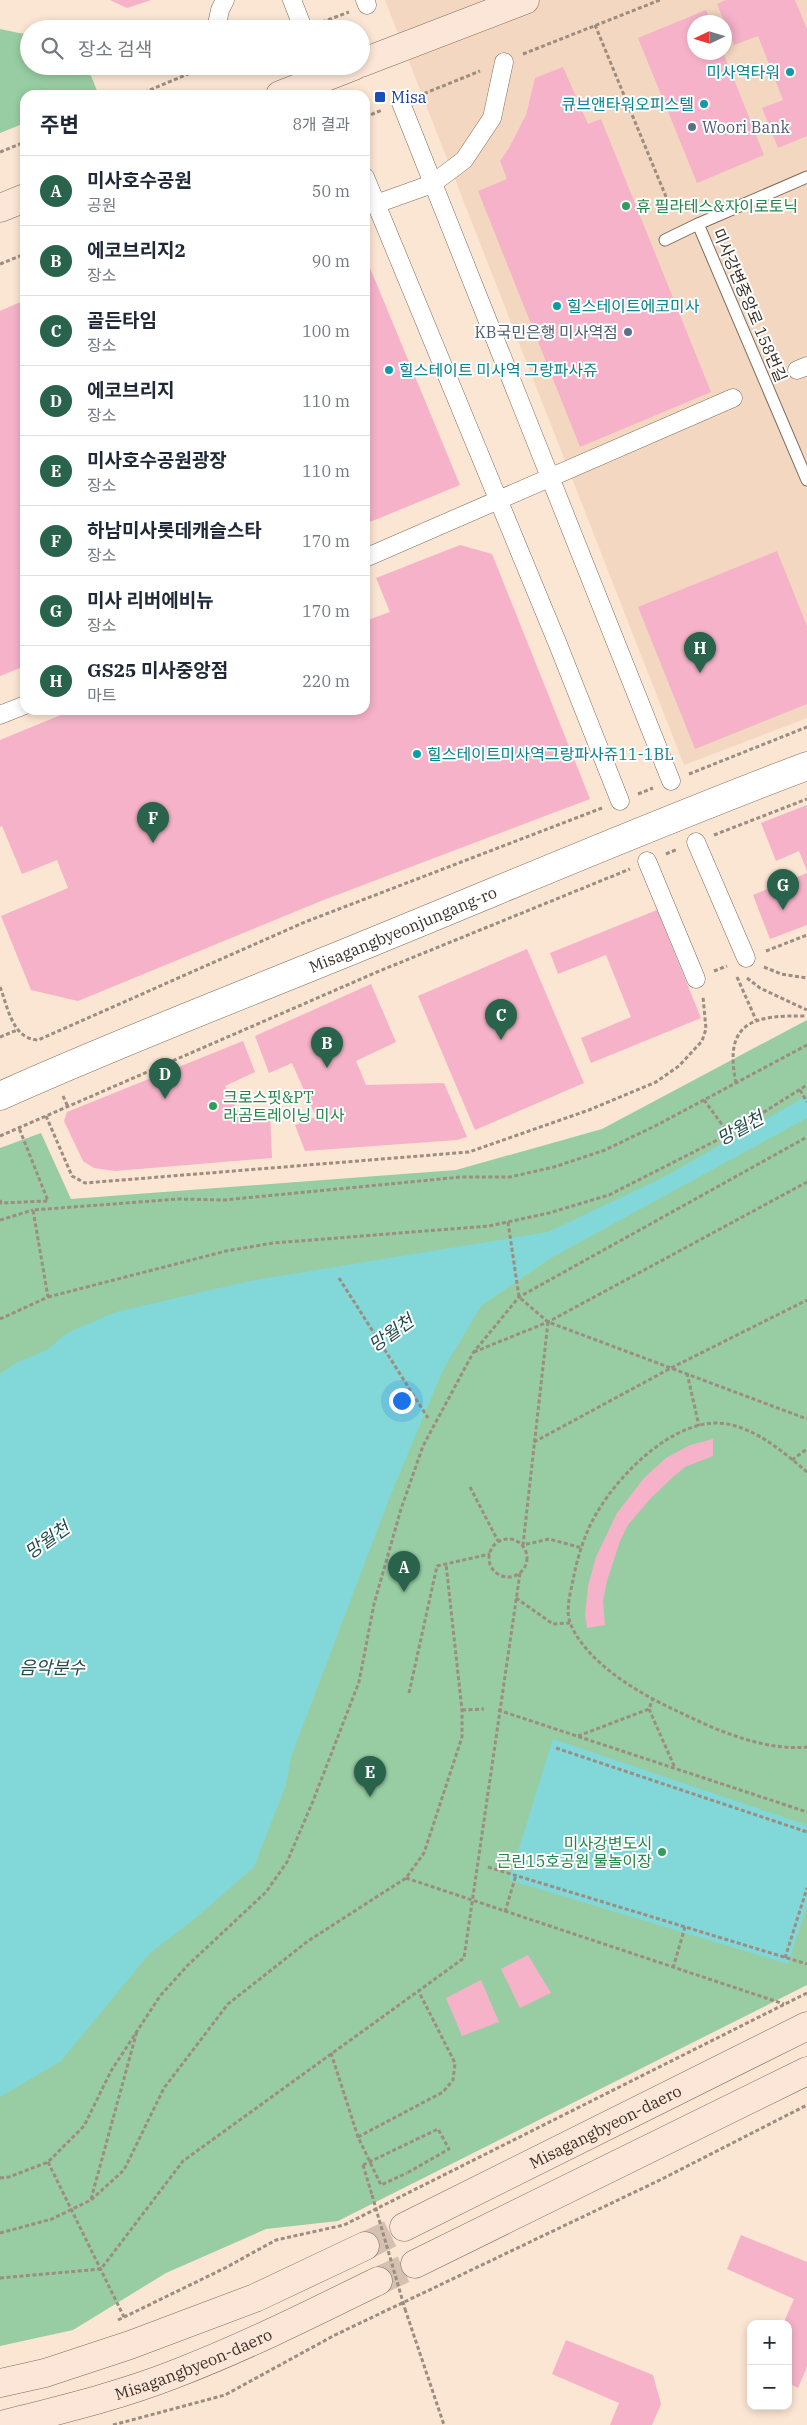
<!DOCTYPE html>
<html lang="ko">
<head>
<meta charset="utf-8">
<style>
  body { margin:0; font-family:"IBM Plex Serif","Noto Sans KR",serif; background:#f2f2f3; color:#1f2937 }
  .controls { position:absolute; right:15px; bottom:15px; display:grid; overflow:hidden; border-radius:10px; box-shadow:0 2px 8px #0003 }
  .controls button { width:45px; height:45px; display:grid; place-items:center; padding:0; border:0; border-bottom:1px solid #e0e1e3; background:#fff; color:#1f2937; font:25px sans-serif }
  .compass { position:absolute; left:687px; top:15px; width:45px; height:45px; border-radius:50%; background:#fff; box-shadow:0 2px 8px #0003; rotate:266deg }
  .you { position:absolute; left:401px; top:1400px; width:18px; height:18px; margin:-12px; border:4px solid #fff; border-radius:50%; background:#1a73e8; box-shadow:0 0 0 8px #1a73e833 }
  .badge { display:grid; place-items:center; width:32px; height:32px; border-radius:50%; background:#29634c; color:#fff; font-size:16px; font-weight:700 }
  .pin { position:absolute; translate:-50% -41px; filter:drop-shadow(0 1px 2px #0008) }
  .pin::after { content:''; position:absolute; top:26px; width:18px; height:15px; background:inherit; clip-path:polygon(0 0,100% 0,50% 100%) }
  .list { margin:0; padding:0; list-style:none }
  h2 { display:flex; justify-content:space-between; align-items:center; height:65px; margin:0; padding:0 20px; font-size:21px }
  h2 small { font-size:16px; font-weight:400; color:#747a83 }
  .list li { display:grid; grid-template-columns:32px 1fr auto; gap:15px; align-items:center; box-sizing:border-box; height:70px; padding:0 20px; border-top:1px solid #e0e1e3 }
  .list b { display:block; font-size:19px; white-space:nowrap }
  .list p { margin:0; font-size:16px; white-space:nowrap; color:#747a83 }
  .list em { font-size:16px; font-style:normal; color:#747a83 }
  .icon { flex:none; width:28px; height:28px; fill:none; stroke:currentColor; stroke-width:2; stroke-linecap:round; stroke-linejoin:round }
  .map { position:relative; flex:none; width:807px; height:2425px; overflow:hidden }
  .search { position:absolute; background:#fff; box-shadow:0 2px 8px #0003; left:20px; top:20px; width:350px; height:55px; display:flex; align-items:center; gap:12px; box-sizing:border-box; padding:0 18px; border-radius:28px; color:#747a83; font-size:19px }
  .panel { position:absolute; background:#fff; box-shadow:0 2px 8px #0003; left:20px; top:90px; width:350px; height:625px; border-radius:15px }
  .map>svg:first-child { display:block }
  .built { fill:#f3d7c0; fill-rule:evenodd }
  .green { fill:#98cda3 }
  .water { fill:#82d7d8 }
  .building { fill:#f5b2c9 }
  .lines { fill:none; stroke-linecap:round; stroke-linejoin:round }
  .secondary-tunnel { stroke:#d4c1b1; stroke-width:28; stroke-dasharray:28 14; stroke-linecap:butt }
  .service-casing { stroke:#7d6b5b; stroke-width:13 }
  .pedestrian-casing { stroke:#7d6b5b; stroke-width:19 }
  .tertiary-casing { stroke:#7d6b5b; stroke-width:29 }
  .secondary-casing { stroke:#7d6b5b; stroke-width:29 }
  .path { stroke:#9c8d81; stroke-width:3; stroke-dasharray:4 2.5; stroke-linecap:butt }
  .service { stroke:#fff; stroke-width:11 }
  .pedestrian { stroke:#fff; stroke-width:18 }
  .tertiary { stroke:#fff; stroke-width:28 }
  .secondary { stroke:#fce6d7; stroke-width:28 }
  .path-bridge { stroke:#9c8d81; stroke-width:3; stroke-dasharray:4 2.5; stroke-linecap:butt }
  .culture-dot { fill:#0f9aa8; stroke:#fff; stroke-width:2 }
  .transit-dot { fill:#1a4fb4; stroke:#fff; stroke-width:2 }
  .service-dot { fill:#5c6f8a; stroke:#fff; stroke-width:2 }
  .leisure-dot { fill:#2e9e5b; stroke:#fff; stroke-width:2 }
  .labels { text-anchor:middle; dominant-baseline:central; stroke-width:4; stroke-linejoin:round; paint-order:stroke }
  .culture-label { font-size:16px; fill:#0d838f; stroke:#fff; text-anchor:start }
  .transit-label { font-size:16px; fill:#164399; stroke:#fff; text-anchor:start }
  .service-label { font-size:16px; fill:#4e5e75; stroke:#fff; text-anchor:start }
  .leisure-label { font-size:16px; fill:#27864d; stroke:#fff; text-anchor:start }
  .street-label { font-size:16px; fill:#383029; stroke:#fff }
  .water-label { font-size:18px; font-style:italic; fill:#244c4c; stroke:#fff }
</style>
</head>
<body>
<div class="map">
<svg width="807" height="2425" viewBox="0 0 807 2425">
  <rect width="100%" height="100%" fill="#fbe5d3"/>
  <path class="built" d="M385 0H807V718L684 765ZM694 22H724V52H694Z"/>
  <g class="green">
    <polygon points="0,29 29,35 29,66 87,66 98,93 25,95 25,123 0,133"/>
    <polygon points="807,1020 807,1985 338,2221 266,2229 166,2273 73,2330 0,2346 0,1148 41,1133 71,1199 456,1170 602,1129"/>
  </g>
  <g class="water">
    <polygon points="807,1096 807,1118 551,1258 481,1306 443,1370 391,1494 291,1757 286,1785 254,1867 197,1917 149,1954 61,2061 0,2097 0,1374 16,1363 47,1350 67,1333 116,1312 250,1281 548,1232 660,1179"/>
    <polygon points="553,1739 807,1825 807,1906 788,1964 509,1880"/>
  </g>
  <g class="building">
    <polygon points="110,0 151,0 127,8"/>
    <polygon points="726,0 795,0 807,29 807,136 778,148 762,108 783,100 758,36 734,45 717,4"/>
    <polygon points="706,10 711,22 694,22 694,52 723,52 764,155 697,183 638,38"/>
    <polygon points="563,67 588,124 601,119 711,392 580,447 478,191 507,179 500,161 509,148 526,115 535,78"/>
    <polygon points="365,256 460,485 365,524"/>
    <polygon points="25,300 25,666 0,676 0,311"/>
    <polygon points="460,545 492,554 590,799 321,901 78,1001 31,990 1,916 68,888 57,860 22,874 2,826 0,827 0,740 73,710 365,710 365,621 390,612 376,578"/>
    <polygon points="777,551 807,626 807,704 695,749 638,607"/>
    <polygon points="807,805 807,871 799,851 776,861 761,823"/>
    <polygon points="807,873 807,925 770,939 753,895"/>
    <polygon points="657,910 701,1018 591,1063 581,1038 631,1017 606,955 558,974 550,953"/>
    <polygon points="527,949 584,1083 475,1130 418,996"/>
    <polygon points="371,984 396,1042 356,1061 366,1085 444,1083 467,1137 457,1140 305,1151 295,1125 316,1117 292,1063 269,1073 255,1036"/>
    <polygon points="243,1041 255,1072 225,1086 239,1113 270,1115 272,1158 115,1171 94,1168 83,1161 64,1121 67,1112"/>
    <polygon points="713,1439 713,1456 685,1467 673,1477 651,1498 628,1525 620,1541 607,1581 603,1601 605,1625 587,1628 585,1615 588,1586 596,1557 617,1513 644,1478 666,1458 690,1445"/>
    <polygon points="528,1955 551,1993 520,2008 501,1969"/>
    <polygon points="481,1980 499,2022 462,2036 446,1998"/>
    <polygon points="741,2235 807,2262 807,2367 798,2388 788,2383 788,2324 783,2324 794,2299 727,2269"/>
    <polygon points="566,2340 653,2375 661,2404 652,2425 610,2425 619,2403 552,2374"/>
  </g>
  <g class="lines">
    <g class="secondary-tunnel">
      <polyline points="365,2246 404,2227"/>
      <polyline points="378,2281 415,2264"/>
    </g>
    <g class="service-casing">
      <g id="service">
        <polyline points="807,177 698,224 807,480"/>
        <polyline points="665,240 698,224"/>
      </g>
    </g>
    <g class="pedestrian-casing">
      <g id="pedestrian">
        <polyline points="292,0 303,28"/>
        <polyline points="365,0 367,5"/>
        <polyline points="216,29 220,10 225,0"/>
        <polyline points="401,103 671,781"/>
        <polyline points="365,177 557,642 620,801"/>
        <polyline points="365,204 376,204 432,184 464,160 492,118 504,62"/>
        <polyline points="797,370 807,366"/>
        <polyline points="365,558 733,398"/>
        <polyline points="0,715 25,705"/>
        <polyline points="696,842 746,958"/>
        <polyline points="647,861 696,979"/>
      </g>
    </g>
    <g class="tertiary-casing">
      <g id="tertiary">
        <path id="s1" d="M0 1096C120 1042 243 995 365 945 512 885 658 822 807 766"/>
      </g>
    </g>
    <g class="secondary-casing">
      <g id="secondary">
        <polyline points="361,63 525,0"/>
        <polyline points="280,95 354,66"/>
        <polyline points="0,208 25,198"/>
        <path id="s2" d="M404 2227 807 2026"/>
        <polyline points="415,2264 807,2071"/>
        <polyline points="0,2383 45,2373 130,2345 255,2298 365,2246"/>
        <path id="s3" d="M1 2425C60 2410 119 2396 175 2374 245 2347 311 2314 378 2281"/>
      </g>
    </g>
    <g class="path">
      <polyline points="326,20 329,29"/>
      <polyline points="322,22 349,12"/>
      <polyline points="595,25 669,204"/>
      <polyline points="523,54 660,0"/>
      <polyline points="138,95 207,66"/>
      <polyline points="418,96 480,71"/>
      <polyline points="365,117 382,110"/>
      <polyline points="0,152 25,142"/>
      <polyline points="0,264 25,254"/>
      <polyline points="689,774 807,727"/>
      <polyline points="638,794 653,788"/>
      <polyline points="714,835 807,799"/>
      <polyline points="666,854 678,849"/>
      <polyline points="766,951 807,935"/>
      <polyline points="764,967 781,974 807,978"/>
      <polyline points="714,971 727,966"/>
      <polyline points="737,977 756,1020"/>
      <polyline points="747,978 760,988 807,1010"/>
      <path d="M0 987C8 1007 12 1039 38 1040L305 922 602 808"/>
      <polyline points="0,1037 17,1030"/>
      <path d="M736 1083C723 1021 754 1015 807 1016"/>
      <polyline points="800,1090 807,1102"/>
      <polyline points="63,1096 68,1107"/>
      <polyline points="704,1100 729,1134"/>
      <polyline points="46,1116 72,1176 85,1183 469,1152 589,1110 656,1082 679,1066 702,1041 706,1029 703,997"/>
      <polyline points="0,1136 377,972 630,869"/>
      <polyline points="0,1200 1,1203 48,1201 19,1128"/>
      <polyline points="0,1220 33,1210"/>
      <polyline points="508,1222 519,1297 548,1322 807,1419"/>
      <polyline points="339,1278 428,1418"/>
      <polyline points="48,1297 226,1251 273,1243 489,1226 549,1213 609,1195 729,1134 807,1085"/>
      <polyline points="0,1319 48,1297 33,1210 178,1199 224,1200 461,1177 510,1177 554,1167 605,1150 657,1125 807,1045"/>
      <polyline points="548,1322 523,1545 549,1539 582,1548"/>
      <polyline points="474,1352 548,1322 807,1182"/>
      <polyline points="687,1373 699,1426"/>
      <polyline points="534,1442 671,1368 807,1300"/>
      <polyline points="792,1460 807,1449"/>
      <path d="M807 1472C780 1449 743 1417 705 1424 658 1432 606 1488 588 1530 581 1546 576 1564 573 1580 570 1594 565 1612 571 1625 588 1664 640 1694 677 1711 716 1730 763 1751 807 1747"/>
      <polyline points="470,1487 498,1541"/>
      <circle cx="508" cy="1558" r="19"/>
      <polyline points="516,1598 553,1624 570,1623"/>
      <polyline points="409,1693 437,1566 490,1554"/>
      <polyline points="649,1709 675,1768"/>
      <polyline points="462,1710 484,1709"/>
      <polyline points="498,1710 807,1812"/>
      <polyline points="578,1736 649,1709 653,1698"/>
      <polyline points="556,1748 807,1832"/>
      <polyline points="488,1867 807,1964"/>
      <polyline points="406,1878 784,2004"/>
      <polyline points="505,1912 516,1875"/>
      <polyline points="785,1958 807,1888"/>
      <polyline points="673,1968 685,1927"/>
      <polyline points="331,2053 358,2137 381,2185 407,2173"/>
      <polyline points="358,2137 443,2092 453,2080 455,2063 419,1992"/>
      <polyline points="48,2162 124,2317"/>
      <polyline points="363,2165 372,2195"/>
      <polyline points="0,2178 9,2177 48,2162 84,2126 111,2071 160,1996 188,1965 266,1892 287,1862 313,1801 359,1682 374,1604 401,1509 423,1446 473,1353 519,1297 807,1137"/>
      <polyline points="91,2199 137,2031"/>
      <polyline points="0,2233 52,2219 91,2200 124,2170 164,2088 228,2004 308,1941 406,1878 424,1853 462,1737 462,1710 446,1564"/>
      <polyline points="0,2278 101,2269 183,2161 464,1958 520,1573"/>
      <polyline points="405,2309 444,2425"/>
      <polyline points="118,2320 225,2268 276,2240 344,2225 807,1993"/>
      <polyline points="113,2425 225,2395 335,2335 660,2180 807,2105"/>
    </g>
    <use href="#service" class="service"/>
    <use href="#pedestrian" class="pedestrian"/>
    <use href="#tertiary" class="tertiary"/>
    <use href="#secondary" class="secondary"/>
    <g class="path-bridge">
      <polyline points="363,2165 438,2129 449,2149 407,2173"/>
      <polyline points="372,2195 405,2309"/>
    </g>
  </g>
  <g class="culture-dot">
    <circle cx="790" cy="72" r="5"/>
    <circle cx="704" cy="104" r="5"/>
    <circle cx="557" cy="306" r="5"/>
    <circle cx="389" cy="370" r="5"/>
    <circle cx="417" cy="754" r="5"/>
  </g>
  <rect class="transit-dot" x="374" y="91" width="12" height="12" rx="2.5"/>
  <g class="service-dot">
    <circle cx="692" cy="127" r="5"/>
    <circle cx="628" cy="332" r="5"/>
  </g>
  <g class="leisure-dot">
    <circle cx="626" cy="206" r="5"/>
    <circle cx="213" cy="1106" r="5"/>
    <circle cx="662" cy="1852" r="5"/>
  </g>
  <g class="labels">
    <g class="culture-label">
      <text x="780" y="72" text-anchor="end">미사역타워</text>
      <text x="694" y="104" text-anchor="end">큐브앤타워오피스텔</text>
      <text x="567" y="306">힐스테이트에코미사</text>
      <text x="399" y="370">힐스테이트 미사역 그랑파사쥬</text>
      <text x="427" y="754">힐스테이트미사역그랑파사쥬11-1BL</text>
    </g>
    <g class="transit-label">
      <text x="391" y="97">Misa</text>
    </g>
    <g class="service-label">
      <text x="702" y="127">Woori Bank</text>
      <text x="618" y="332" text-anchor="end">KB국민은행 미사역점</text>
    </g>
    <g class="leisure-label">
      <text x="636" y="206">휴 필라테스&amp;자이로토닉</text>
      <text x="223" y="1097">크로스핏&amp;PT<tspan x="223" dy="18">라곰트레이닝 미사</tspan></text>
      <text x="652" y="1843" text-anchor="end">미사강변도시<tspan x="652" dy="18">근린15호공원 물놀이장</tspan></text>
    </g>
    <g class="street-label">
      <text transform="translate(750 305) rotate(67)">미사강변중앙로 158번길</text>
      <text stroke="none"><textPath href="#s1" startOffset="436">Misagangbyeonjungang-ro</textPath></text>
      <text stroke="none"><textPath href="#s2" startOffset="225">Misagangbyeon-daero</textPath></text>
      <text stroke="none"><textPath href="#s3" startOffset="202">Misagangbyeon-daero</textPath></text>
    </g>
    <g class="water-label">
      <text transform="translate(740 1128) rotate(-29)">망월천</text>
      <text transform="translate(391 1333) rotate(-35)">망월천</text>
      <text transform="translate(47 1540) rotate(-35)">망월천</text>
      <text x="52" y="1667">음악분수</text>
    </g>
  </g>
</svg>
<div class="controls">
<button>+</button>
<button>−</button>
</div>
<svg class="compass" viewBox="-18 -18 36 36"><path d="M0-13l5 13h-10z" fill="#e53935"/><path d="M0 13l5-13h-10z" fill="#747a83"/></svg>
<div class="you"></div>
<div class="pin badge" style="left:404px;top:1592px">A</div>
<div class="pin badge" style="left:327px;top:1068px">B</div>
<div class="pin badge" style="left:501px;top:1040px">C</div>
<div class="pin badge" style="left:165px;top:1099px">D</div>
<div class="pin badge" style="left:370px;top:1797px">E</div>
<div class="pin badge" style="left:153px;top:843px">F</div>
<div class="pin badge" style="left:783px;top:910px">G</div>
<div class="pin badge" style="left:700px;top:673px">H</div>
<div class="search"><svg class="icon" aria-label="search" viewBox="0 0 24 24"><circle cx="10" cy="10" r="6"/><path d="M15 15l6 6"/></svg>장소 검색</div>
<section class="panel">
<h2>주변<small>8개 결과</small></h2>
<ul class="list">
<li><span class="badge">A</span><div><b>미사호수공원</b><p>공원</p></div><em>50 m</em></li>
<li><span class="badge">B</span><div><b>에코브리지2</b><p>장소</p></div><em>90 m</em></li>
<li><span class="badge">C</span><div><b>골든타임</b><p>장소</p></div><em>100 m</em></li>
<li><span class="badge">D</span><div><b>에코브리지</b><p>장소</p></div><em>110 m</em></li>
<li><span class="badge">E</span><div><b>미사호수공원광장</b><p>장소</p></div><em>110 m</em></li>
<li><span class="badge">F</span><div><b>하남미사롯데캐슬스타</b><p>장소</p></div><em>170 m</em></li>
<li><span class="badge">G</span><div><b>미사 리버에비뉴</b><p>장소</p></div><em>170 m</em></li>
<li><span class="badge">H</span><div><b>GS25 미사중앙점</b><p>마트</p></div><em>220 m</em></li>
</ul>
</section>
</div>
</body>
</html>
